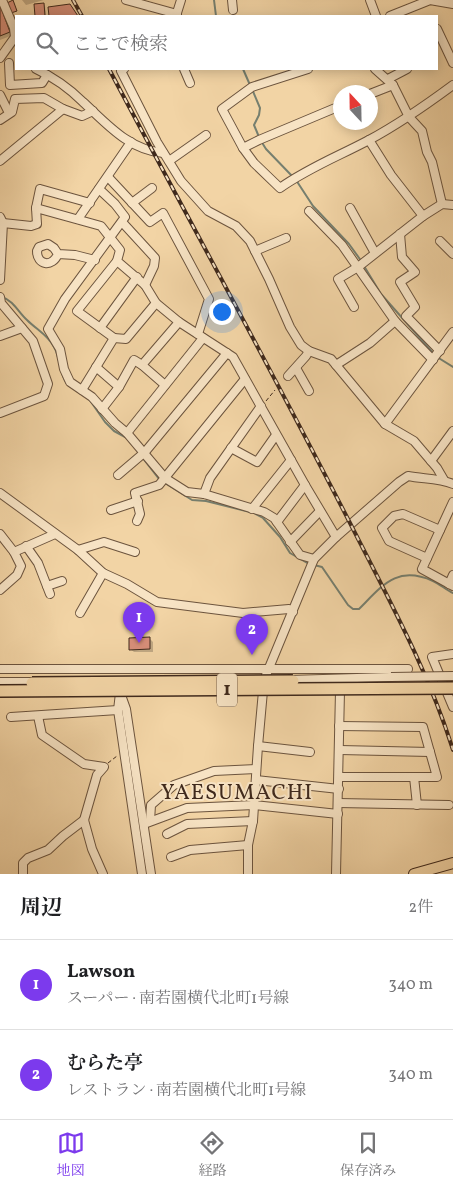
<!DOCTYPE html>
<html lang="ja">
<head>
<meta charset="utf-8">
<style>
  body { margin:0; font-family:Vollkorn,"Noto Serif JP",serif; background:#f6f6f6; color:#202124 }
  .compass { position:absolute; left:333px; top:85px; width:45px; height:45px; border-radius:50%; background:#fff; box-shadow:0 2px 12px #0003; rotate:338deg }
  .you { position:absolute; left:221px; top:311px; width:18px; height:18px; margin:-12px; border:4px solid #fff; border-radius:50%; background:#1a73e8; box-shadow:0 0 0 8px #1a73e833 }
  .badge { display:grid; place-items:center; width:32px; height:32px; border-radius:50%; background:#7c3aed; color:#fff; font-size:16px; font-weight:700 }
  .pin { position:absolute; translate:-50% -41px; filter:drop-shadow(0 1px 2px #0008) }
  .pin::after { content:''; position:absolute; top:26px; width:18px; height:15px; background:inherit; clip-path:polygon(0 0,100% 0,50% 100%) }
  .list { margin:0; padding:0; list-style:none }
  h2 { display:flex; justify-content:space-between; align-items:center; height:65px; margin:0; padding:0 20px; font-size:21px }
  h2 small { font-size:16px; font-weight:400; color:#757577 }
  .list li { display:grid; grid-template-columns:32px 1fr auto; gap:15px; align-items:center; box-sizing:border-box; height:90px; padding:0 20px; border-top:1px solid #e0e0e0 }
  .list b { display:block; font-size:19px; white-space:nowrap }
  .list p { margin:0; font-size:16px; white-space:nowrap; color:#757577 }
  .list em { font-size:16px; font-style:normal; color:#757577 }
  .icon { flex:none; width:28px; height:28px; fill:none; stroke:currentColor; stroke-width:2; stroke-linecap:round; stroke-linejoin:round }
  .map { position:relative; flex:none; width:453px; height:874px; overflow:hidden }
  .search { position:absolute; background:#fff; box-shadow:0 2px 12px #0003; left:15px; right:15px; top:15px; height:55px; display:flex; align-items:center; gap:12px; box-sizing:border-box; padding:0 18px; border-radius:0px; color:#757577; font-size:19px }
  .sheet { height:245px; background:#fff }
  nav { display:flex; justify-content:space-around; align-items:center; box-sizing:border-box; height:70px; border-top:1px solid #e0e0e0; background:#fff; font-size:14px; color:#757577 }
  nav a { display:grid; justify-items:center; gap:2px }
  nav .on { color:#7c3aed }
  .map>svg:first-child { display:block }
  .shadow { fill:#0003 }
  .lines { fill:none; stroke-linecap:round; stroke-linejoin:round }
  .stream { stroke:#767f6f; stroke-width:2 }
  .building { fill:#d88f7a; stroke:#3f291c }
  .minor-casing { stroke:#6c543e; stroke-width:10 }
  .major-casing { stroke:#3f291c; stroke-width:12 }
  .path { stroke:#3f291c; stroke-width:1; stroke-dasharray:4 2.5; stroke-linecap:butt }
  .minor { stroke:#f7e3c4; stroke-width:8 }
  .major { stroke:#f2d4a5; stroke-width:10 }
  .rail-casing { stroke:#3f291c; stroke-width:4 }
  .rail { stroke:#f7e3c4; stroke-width:2; stroke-dasharray:5.5; stroke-linecap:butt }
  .minor-bridge-casing { stroke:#6c543e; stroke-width:10; stroke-linecap:butt }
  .highway-bridge-casing { stroke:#3f291c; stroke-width:14; stroke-linecap:butt }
  .minor-bridge { stroke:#f7e3c4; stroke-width:8 }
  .highway-bridge { stroke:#f2d4a5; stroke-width:11 }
  .labels { text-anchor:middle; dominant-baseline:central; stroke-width:4; stroke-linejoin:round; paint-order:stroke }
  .shield { fill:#f7e3c4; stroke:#76614e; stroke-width:1 }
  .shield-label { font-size:19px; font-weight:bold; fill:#3f291c }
  .quarter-label { font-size:22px; letter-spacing:1px; fill:#3f291c; stroke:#f7e3c4 }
</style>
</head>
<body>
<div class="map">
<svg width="453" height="874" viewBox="0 0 453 874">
  <rect width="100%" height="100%" fill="#f2d4a5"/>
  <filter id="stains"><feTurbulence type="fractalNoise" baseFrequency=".004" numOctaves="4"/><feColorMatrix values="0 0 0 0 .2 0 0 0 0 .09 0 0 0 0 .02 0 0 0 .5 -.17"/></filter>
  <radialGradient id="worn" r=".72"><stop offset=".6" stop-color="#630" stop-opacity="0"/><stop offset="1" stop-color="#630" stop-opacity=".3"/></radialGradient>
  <g class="shadow">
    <polygon points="22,0 44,0 26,5"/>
    <polygon points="43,4 45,6 46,16 36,16 35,5"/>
    <polygon points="0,6 13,35 0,40"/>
    <polygon points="149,638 153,642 153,652 134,652 130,649"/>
  </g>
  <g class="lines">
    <g class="stream">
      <polyline points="214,0 216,16"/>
      <polyline points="243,69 250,85"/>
      <polyline points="252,89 260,108 259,115 254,125 259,137"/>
      <polyline points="261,141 266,149 293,177"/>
      <polyline points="296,180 313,206 349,244 362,262"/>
      <polyline points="364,266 381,294 434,354"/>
      <path d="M2 297C14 301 18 312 27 320 37 330 48 335 54 347 61 359 59 373 67 384"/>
      <polyline points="437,357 453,367"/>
      <polyline points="89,399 105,422 114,431 127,438"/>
      <polyline points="142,457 159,479"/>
      <polyline points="165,483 192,500 206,501 254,513 263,518 280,537 290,553 309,564"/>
      <path d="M314 565 322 567 348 605 353 609H359C383 585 397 565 433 581 440 584 446 590 453 593"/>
    </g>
  </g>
  <g class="building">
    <polygon points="13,0 17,11 11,13 7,3"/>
    <polygon points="44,3 45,16 35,16 34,4"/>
    <polygon points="70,4 78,16 49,16 48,7"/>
    <polygon points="0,5 10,32 0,36"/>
    <polygon points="150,637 150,649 129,650 129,638"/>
  </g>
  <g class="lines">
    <g class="minor-casing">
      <g id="minor">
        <polyline points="126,0 177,14"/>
        <polyline points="232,0 233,10"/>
        <polyline points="370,0 376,16"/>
        <polyline points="176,16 181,0"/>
        <polyline points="390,16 430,0 453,4"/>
        <polyline points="437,29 453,63"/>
        <polyline points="0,58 15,37 14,28 2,0"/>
        <polyline points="9,63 10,85 42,83 47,75"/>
        <path d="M36 69C53 77 70 89 83 102 107 124 129 150 163 153"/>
        <polyline points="124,69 121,71 157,142 181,181 208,211 236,226 250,241 269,279 290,327 301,345 309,351 331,359 385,424 414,441 437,468 444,480"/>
        <polyline points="184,69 190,83"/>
        <path d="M308 69 252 87 222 109 243 148 254 163 280 188C308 168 339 156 369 140 399 124 426 105 453 85"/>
        <polyline points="375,69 393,85 409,117 422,131 427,152 432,162 442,204"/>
        <polyline points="388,79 407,69"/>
        <polyline points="370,94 393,85"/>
        <polyline points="0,95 9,113"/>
        <polyline points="0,120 12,112 15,99 44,98 63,109"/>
        <polyline points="369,140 391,175 423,216"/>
        <polyline points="243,148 259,140 340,106"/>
        <polyline points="0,161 63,109 82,116 93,111"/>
        <polyline points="169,161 206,135"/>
        <polyline points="108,177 150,222 163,213 209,299 198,334"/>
        <polyline points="99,189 115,204 125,217 65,299 48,329 60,349 64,369 70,382 92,397 115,423 127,433 165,478 187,492 204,494 264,512 274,518 300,555 314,559"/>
        <polyline points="132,203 152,188"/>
        <polyline points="36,208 40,189 90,203"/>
        <polyline points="350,208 375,253"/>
        <polyline points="309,211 342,245 395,321 433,360"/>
        <polyline points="0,217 3,223 0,280"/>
        <polyline points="78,219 131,142"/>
        <polyline points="122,222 155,258 154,266 145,285"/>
        <polyline points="3,223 31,226 37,224 36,208 101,226 120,250 117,261 145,285 156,303 179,322 233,357 305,485 336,537"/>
        <polyline points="400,234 402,257 415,272 400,282 415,307 406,316 440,351"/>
        <polyline points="440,241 453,254"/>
        <polyline points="255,251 286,238"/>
        <path d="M58 254 54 248 48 244 39 247 37 251C37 265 52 268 58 254L75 255 95 260"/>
        <polyline points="0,297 1,303 33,341 48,384 44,396 0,413"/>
        <polyline points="354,307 338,279 358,267 423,216 442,204 453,205"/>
        <polyline points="100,328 137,277"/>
        <polyline points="0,336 22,328"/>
        <polyline points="114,338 77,311 117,261"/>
        <polyline points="142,365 179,322"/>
        <polyline points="336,365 370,343 395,321"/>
        <polyline points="96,367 119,387"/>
        <polyline points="296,368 309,391"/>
        <polyline points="288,376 306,356 309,351"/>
        <polyline points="82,390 114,338 126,339 156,303"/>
        <polyline points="102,409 119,387 134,360 142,365 165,385"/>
        <polyline points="385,424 453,332"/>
        <polyline points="127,433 203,338"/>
        <polyline points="231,448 257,462 276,435"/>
        <polyline points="431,461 453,431"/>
        <polyline points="118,475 145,452 227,353"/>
        <polyline points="0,493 78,550 103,573 127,584 157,602 243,613 289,609 293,612"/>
        <polyline points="204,494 210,478 261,406"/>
        <polyline points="453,502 422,569 453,586"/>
        <polyline points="252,509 291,460"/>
        <polyline points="111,510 138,501"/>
        <polyline points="137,521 140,514 135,493 159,485 245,379"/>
        <polyline points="277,522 305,485"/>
        <polyline points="0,534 14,552"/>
        <polyline points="290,542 320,511"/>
        <polyline points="26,546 38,563 50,594"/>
        <polyline points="78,550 104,542 135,552"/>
        <polyline points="427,558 389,541 382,528 394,516 403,514 440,530"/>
        <polyline points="449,584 453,575"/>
        <polyline points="47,586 62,581"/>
        <polyline points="0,590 17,575 21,566 14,552 55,534"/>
        <polyline points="80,613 103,573"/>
        <polyline points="453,654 432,657 453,707"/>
        <polyline points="0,669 408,669"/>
        <polyline points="289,680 391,677"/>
        <polyline points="0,682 35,682"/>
        <polyline points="119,686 120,693 118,710 142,874"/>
        <polyline points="121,695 126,709 151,874"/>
        <polyline points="38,716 42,735 84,764 104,767 97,775 84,820 92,849 103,874"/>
        <polyline points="11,717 118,710"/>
        <polyline points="258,746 310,752"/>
        <polyline points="340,750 430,752"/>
        <polyline points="339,777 437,777 423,727 339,726"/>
        <polyline points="414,777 417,805"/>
        <polyline points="256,780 339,789"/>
        <polyline points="338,803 449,805"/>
        <polyline points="150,821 151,805 174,785 214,771 256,769"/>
        <polyline points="144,824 187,808 254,805 338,814"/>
        <polyline points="167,834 187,824 253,821"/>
        <polyline points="171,857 190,850 248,845"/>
        <polyline points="23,874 23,863 28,858 48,850 63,836 84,820"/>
        <path d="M248 874V845L253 821 258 746 264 680 314 559 336 537 399 482 408 476C423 479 439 478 453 484"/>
        <polyline points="336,874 340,691"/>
      </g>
    </g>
    <g class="major-casing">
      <polyline id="major" points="414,874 453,863"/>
    </g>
    <g class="path">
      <polyline points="266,401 275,390"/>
      <polyline points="108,763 117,756"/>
    </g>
    <use href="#minor" class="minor"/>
    <use href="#major" class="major"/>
    <g class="rail-casing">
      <g id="rail">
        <polyline points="73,0 82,16"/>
        <path d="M109 69C189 220 272 371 350 523 388 598 428 670 453 750"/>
      </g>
    </g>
    <use href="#rail" class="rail"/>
    <g class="minor-bridge-casing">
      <polyline id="minor-bridge" points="391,677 453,676"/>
    </g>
    <g class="highway-bridge-casing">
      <g id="highway-bridge">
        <polyline points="32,683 293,681"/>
        <polyline points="0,691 453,688"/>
      </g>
    </g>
    <use href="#minor-bridge" class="minor-bridge"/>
    <use href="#highway-bridge" class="highway-bridge"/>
  </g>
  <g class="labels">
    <rect class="shield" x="217" y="673.5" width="20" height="33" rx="4"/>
    <g class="shield-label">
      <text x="227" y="690">1</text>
    </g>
    <g class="quarter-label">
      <text x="237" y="793">YAESUMACHI</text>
    </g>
  </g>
  <rect width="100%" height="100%" filter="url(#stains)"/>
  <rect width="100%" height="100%" fill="url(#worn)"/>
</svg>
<svg class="compass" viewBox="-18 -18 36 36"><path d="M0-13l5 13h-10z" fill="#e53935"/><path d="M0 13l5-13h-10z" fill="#757577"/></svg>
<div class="you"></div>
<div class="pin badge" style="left:139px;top:643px">1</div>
<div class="pin badge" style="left:252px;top:655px">2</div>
<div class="search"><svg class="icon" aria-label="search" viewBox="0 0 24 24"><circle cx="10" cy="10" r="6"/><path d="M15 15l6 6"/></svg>ここで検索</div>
</div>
<section class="sheet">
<h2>周辺<small>2件</small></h2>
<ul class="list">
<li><span class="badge">1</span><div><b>Lawson</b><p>スーパー · 南若園横代北町1号線</p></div><em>340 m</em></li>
<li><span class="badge">2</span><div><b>むらた亭</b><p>レストラン · 南若園横代北町1号線</p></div><em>340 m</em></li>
</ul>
</section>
<nav>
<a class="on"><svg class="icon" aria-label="map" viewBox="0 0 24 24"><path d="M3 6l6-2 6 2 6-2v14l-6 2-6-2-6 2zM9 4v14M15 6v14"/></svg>地図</a>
<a><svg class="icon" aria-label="directions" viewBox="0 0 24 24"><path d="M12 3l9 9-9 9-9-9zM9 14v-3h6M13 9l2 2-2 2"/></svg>経路</a>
<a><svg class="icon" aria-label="saved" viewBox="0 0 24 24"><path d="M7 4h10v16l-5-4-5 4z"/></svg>保存済み</a>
</nav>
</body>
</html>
